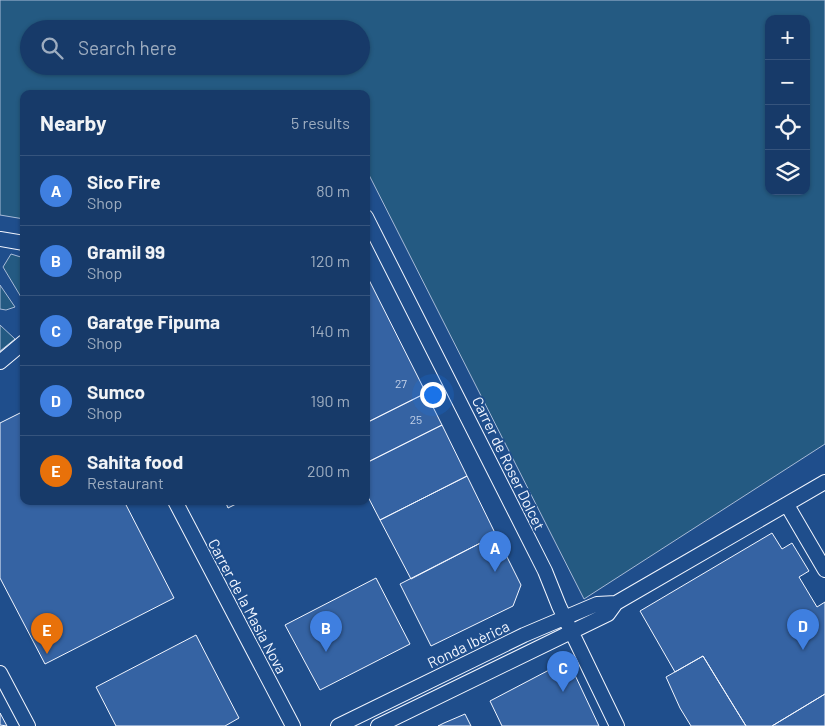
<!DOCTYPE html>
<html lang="en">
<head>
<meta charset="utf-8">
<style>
  :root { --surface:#173a69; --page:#244571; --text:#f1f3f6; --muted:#9eadc0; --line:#36547d; --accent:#ffb74d }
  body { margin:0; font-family:Barlow,sans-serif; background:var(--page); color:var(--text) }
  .controls { position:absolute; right:15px; top:15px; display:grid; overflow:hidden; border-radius:10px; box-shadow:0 1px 4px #0004 }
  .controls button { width:45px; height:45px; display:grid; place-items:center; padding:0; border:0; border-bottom:1px solid var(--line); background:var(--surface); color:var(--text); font:25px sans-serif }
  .you { position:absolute; left:432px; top:394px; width:18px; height:18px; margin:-12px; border:4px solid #fff; border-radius:50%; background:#1a73e8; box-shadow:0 0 0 8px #1a73e833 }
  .badge { display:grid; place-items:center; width:32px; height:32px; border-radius:50%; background:var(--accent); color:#fff; font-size:16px; font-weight:700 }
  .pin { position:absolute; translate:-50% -41px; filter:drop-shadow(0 1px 2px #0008) }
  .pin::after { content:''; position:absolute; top:26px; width:18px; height:15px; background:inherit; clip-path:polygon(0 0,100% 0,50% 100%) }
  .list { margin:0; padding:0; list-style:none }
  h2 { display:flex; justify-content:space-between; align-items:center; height:65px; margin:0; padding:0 20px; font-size:21px }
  h2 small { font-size:16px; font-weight:400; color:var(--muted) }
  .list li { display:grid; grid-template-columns:32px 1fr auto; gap:15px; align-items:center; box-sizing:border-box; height:70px; padding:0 20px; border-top:1px solid var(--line) }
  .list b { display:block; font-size:19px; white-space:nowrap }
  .list p { margin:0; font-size:16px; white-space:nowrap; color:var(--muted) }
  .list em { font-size:16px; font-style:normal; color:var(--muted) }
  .icon { flex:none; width:28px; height:28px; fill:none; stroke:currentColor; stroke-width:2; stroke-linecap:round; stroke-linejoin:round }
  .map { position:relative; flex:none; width:825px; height:726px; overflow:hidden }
  .search { position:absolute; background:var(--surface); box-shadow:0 1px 4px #0004; left:20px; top:20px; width:350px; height:55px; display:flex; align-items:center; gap:12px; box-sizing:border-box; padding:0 18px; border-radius:28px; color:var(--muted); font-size:19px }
  .panel { position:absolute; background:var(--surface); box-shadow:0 1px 4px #0004; left:20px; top:90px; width:350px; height:415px; border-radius:10px }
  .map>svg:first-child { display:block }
  .green { fill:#245a82; stroke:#a8bbd7; fill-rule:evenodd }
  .building { fill:#3563a3; stroke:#f2f6ff }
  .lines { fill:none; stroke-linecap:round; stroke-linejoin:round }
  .street-casing { stroke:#f2f6ff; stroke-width:16 }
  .street { stroke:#1f4e8c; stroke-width:14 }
  .labels { text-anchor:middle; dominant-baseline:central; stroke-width:4; stroke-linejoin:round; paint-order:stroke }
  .number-label { font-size:12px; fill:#c3d1e8 }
  .street-label { font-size:15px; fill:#f2f6ff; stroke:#1f4e8c }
</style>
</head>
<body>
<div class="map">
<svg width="825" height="726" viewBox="0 0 825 726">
  <rect width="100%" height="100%" fill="#1f4e8c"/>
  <!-- green -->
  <path class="green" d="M0 0H825V444L584 599 366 169V94H24V219L0 215ZM769 19H806V191H769ZM29 29H361V66H29Z
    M11 254 24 258V302L3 267Z
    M0 285 15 307 6 310 0 309Z
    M0 325 15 339 0 351Z"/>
  <!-- building -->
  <path class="building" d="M366 274 426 393 366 423Z
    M426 393 442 425 366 463V423Z
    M24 411V501H124L174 598 45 664 0 578V423Z
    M442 425 467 476 380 520 366 493V463Z
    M467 476 496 535 411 579 380 520Z
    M225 501H242L228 508Z
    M772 533 782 549 792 543 809 571 799 577 817 607 825 602V694L772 726H746L703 656 675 672 640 611Z
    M496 535 521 585 513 606 431 646 400 584Z
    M376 578 410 644 320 690 285 625Z
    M196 635 239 718 225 726H116L96 687Z
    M703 656 720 684 746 726H691L680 708 666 677Z
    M551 669 574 673 599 726H502L490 701Z
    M825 694V726H772Z
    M0 713 7 726 0 725Z
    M465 714 471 726H438L444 723Z"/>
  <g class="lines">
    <defs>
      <path id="street" d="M366 217 545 571 559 606 617 726
        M0 239 24 243
        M0 362 24 342
        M175 501 293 726
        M787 505 825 570
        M0 673 28 726
        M338 726 524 635 597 604 616 603
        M378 726 608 614 616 603 825 482"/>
    </defs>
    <!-- street casing -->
    <use href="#street" class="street-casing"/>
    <!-- street -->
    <use href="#street" class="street"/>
  </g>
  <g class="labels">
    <!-- number labels -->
    <g class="number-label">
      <text x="401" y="383">27</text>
      <text x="416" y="419">25</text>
    </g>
    <!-- street labels -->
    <g class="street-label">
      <text transform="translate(509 463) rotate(64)">Carrer de Roser Dolcet</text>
      <text transform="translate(248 606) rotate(62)">Carrer de la Masia Nova</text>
      <text transform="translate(468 644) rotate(-26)">Ronda Ibèrica</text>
    </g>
  </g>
</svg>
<div class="controls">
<button>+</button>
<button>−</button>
<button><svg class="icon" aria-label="locate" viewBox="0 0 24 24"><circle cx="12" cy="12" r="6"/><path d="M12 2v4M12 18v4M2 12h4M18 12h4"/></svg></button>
<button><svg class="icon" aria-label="layers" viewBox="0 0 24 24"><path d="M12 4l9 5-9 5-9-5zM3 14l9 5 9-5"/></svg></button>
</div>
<div class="you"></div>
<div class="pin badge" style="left:495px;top:572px;background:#3f7fe0">A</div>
<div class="pin badge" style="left:326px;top:652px;background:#3f7fe0">B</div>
<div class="pin badge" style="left:563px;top:692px;background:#3f7fe0">C</div>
<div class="pin badge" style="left:803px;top:650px;background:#3f7fe0">D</div>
<div class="pin badge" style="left:47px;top:654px;background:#e8710a">E</div>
<div class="search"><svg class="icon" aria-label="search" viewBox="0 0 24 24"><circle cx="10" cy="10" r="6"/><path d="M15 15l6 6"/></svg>Search here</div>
<section class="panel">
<h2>Nearby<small>5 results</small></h2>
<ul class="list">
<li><span class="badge" style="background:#3f7fe0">A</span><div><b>Sico Fire</b><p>Shop</p></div><em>80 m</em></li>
<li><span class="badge" style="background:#3f7fe0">B</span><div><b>Gramil 99</b><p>Shop</p></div><em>120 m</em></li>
<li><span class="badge" style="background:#3f7fe0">C</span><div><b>Garatge Fipuma</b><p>Shop</p></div><em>140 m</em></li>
<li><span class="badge" style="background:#3f7fe0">D</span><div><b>Sumco</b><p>Shop</p></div><em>190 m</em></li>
<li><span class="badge" style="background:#e8710a">E</span><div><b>Sahita food</b><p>Restaurant</p></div><em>200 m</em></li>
</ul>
</section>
</div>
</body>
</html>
